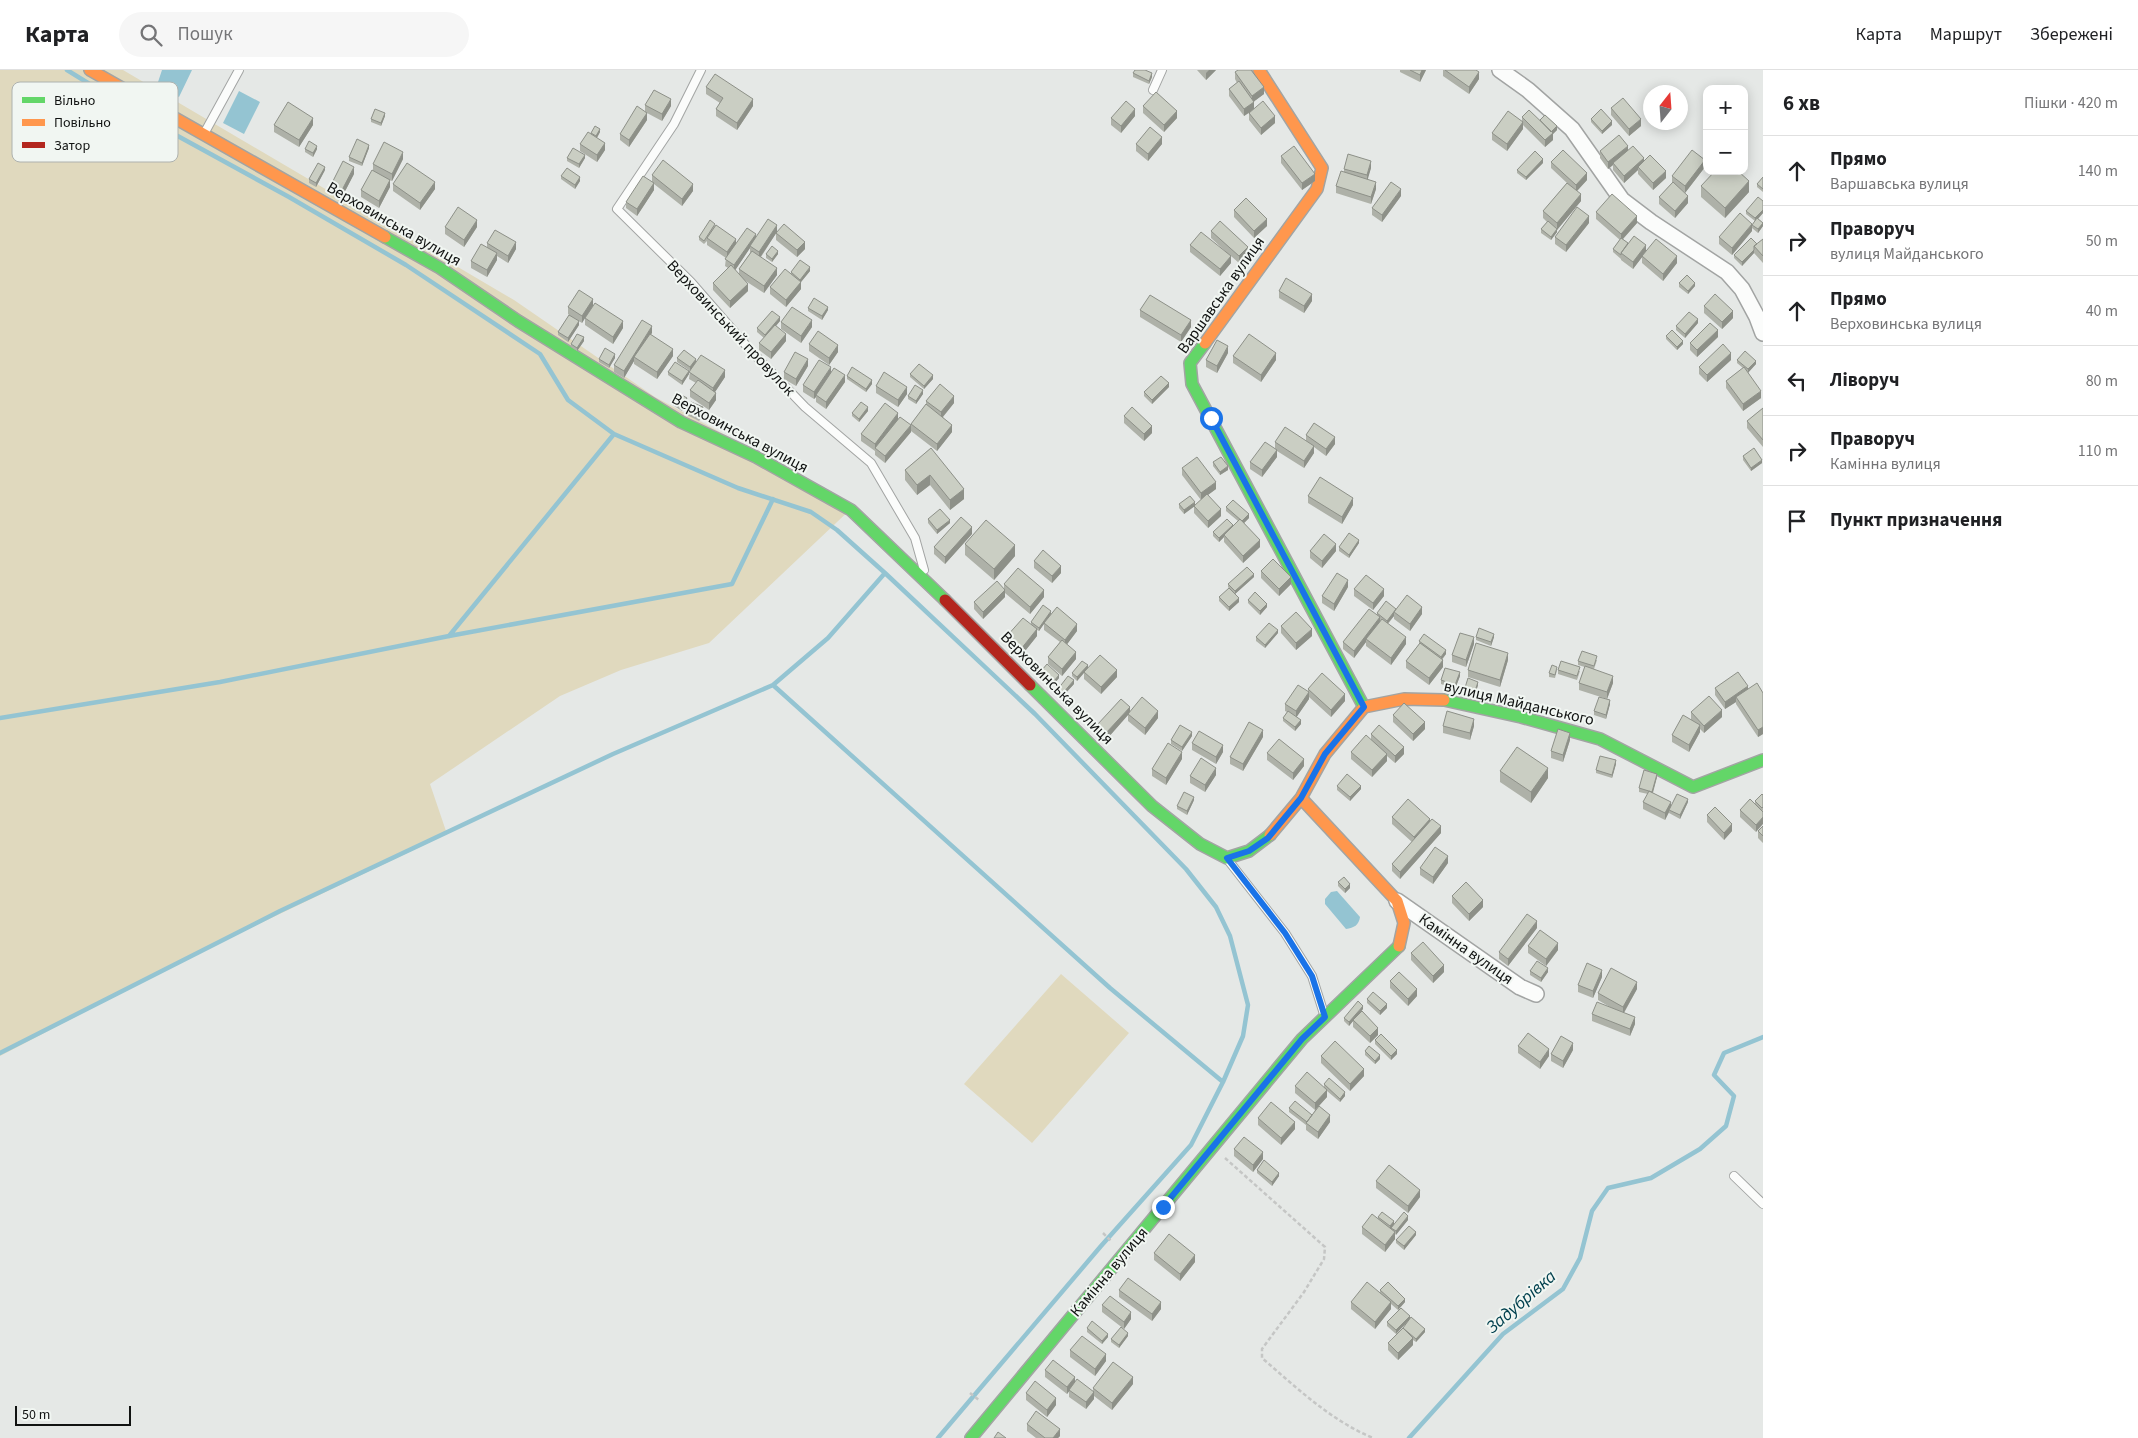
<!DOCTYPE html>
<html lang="uk">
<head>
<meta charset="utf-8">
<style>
  :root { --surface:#fff; --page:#f6f6f6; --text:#202124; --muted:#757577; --line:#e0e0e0 }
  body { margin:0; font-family:"Source Sans 3",sans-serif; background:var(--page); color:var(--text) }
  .controls { position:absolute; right:15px; top:15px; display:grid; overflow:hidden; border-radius:10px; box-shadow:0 2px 12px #0003 }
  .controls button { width:45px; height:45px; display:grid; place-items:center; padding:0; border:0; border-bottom:1px solid var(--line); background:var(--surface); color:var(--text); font:25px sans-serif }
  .compass { position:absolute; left:1643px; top:15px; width:45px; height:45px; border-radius:50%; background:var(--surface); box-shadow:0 2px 12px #0003; rotate:17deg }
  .scale { position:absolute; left:15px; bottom:12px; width:116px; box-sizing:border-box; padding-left:5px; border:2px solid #111312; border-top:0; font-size:14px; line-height:18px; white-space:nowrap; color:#111312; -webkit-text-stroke:4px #f1f6f2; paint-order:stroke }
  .stop { position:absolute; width:15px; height:15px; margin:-11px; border:4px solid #1a73e8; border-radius:50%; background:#fff }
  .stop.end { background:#1a73e8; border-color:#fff; box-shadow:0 1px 5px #0008 }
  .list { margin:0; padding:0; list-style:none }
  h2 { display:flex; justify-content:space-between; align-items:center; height:65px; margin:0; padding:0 20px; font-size:21px }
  h2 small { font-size:16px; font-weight:400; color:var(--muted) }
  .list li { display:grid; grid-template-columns:32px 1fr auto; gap:15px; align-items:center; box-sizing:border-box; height:70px; padding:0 20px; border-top:1px solid var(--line) }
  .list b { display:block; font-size:19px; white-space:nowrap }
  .list p { margin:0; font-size:16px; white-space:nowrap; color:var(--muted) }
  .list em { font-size:16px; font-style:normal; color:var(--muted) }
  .icon { flex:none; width:28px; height:28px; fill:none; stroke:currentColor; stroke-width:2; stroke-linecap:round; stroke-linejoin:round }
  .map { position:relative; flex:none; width:1763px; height:1368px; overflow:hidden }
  header { display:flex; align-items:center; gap:30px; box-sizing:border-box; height:70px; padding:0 25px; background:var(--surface); border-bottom:1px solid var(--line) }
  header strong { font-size:24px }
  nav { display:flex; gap:28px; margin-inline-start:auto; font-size:18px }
  .search { width:350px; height:45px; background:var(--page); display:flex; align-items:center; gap:12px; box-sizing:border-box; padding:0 18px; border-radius:28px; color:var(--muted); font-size:19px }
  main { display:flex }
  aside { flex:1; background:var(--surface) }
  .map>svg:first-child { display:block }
  .green { fill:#e0d9be }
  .water { fill:#94c4d2 }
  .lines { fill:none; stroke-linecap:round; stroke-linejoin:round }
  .stream { stroke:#94c4d2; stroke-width:4.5 }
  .lane-casing { stroke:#a2a4a3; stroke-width:10 }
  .street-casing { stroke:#a2a4a3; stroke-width:18 }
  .fast-casing { stroke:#a2a4a3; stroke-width:14 }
  .slow-casing { stroke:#a2a4a3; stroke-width:14 }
  .jam-casing { stroke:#a2a4a3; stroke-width:14 }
  .path { stroke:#c5c6c5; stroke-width:2.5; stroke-dasharray:4 2.5; stroke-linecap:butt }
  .lane { stroke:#fbfcfb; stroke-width:8 }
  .street { stroke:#fbfcfb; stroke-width:15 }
  .fast { stroke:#63d668; stroke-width:11 }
  .slow { stroke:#ff974d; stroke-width:11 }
  .jam { stroke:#b3261e; stroke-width:11 }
  .wall { fill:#aeb1a8; fill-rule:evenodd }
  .shaded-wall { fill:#8d9088 }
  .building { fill:#cacec3; stroke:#8d9088 }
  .route { stroke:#1a73e8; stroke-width:6 }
  .labels { text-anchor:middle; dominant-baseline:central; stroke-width:4; stroke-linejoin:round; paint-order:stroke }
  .street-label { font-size:16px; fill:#111312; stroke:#f1f6f2 }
  .water-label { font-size:18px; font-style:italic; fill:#00404e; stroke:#f1f6f2 }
  .key { fill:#f1f6f2; stroke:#aeb2af; stroke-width:1 }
  .key-label { font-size:14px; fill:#111312 }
</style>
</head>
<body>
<header>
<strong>Карта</strong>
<div class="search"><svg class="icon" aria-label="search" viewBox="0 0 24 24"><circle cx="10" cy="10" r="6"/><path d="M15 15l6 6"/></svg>Пошук</div>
<nav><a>Карта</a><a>Маршрут</a><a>Збережені</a></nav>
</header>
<main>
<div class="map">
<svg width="1763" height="1368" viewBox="0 0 1763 1368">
  <rect width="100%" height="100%" fill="#e5e8e6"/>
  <!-- green -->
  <path class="green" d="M0 0H123L514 230 655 327 855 435 709 573 621 600 560 626 430 714 447 764 196 884 0 986Z
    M1061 904 1129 963 1032 1073 964 1014Z"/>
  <!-- water -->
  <path class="water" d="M162 0H192L179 27 157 15Z
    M239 21 260 32 244 64 223 53Z
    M1337 821 1360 847C1359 855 1354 858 1346 859L1325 834V829L1331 822Z"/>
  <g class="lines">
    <!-- stream -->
    <path class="stream" d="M67 0 143 47 289 127 406 195 540 284 568 330 614 364
      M449 566 614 364 738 418 811 442 837 460 885 503 1035 644 1186 799 1216 837 1230 866 1248 935 1243 966 1223 1012 1191 1075 1101 1176 938 1368
      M773 615 1110 918 1223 1012
      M0 648 220 612 449 566 732 514 773 429
      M0 983 280 841 613 684 773 615 828 568 885 503
      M1409 1368 1503 1264 1563 1219 1580 1188 1592 1141 1608 1118 1651 1108 1700 1079 1726 1056 1734 1026 1714 1005 1724 983 1763 967"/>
    <defs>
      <path id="lane" d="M701 0 674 54 617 139 691 212 751 281 805 337 871 393 915 468 924 500
        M1153 20 1162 0
        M205 62 239 0
        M1228 790 1285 863 1312 906 1324 944
        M1734 1106 1763 1134"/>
      <path id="street" d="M1500 0 1528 20 1572 59 1622 130 1651 152 1727 202 1742 219 1757 247 1763 263
        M1397 831 1520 917 1536 924"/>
      <path id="fast" d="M385 167 440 198 518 251 681 352 756 387 851 440 945 530
        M1205 273 1190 293 1192 314 1364 637
        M1030 615 1152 736 1200 774 1227 788 1249 781 1270 765
        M1444 630 1521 647 1600 669 1693 717 1763 690
        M971 1368 1302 969 1399 876"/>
      <path id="slow" d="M90 0 385 167
        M1205 273 1317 119 1322 98 1259 0
        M1301 728 1397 831 1404 853 1399 876
        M1270 765 1301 728 1325 684 1364 637 1404 629 1444 630"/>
      <path id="jam" d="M945 530 1030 615"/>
    </defs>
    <!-- lane casing -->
    <use href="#lane" class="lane-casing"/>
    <!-- street casing -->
    <use href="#street" class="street-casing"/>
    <!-- fast casing -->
    <use href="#fast" class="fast-casing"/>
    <!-- slow casing -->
    <use href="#slow" class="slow-casing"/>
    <!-- jam casing -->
    <use href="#jam" class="jam-casing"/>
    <!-- path -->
    <path class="path" d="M1225 1088 1325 1177 1324 1189 1304 1222 1262 1279V1288C1297 1318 1330 1350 1373 1368
      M1103 1163 1112 1172
      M970 1323 980 1331"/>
    <!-- lane -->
    <use href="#lane" class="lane"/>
    <!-- street -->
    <use href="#street" class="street"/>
    <!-- fast -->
    <use href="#fast" class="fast"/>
    <!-- slow -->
    <use href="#slow" class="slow"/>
    <!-- jam -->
    <use href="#jam" class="jam"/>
  </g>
  <!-- wall -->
  <path class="wall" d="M1197 0H1216L1206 10Z
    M1400 0H1426L1420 12 1400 2Z
    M1443 0H1476L1479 9 1469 24 1443 6Z
    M1235 2 1264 24 1254 31V38L1275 53 1261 65 1249 50V43L1244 46 1229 26V19L1237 13 1235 9Z
    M1133 3 1152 7 1149 14 1133 7Z
    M706 17 753 36 737 60 716 46V39L720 33 706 24Z
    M645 35 671 36 662 51 647 43V50L629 77 620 70V64L645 42Z
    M1143 36 1177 48 1164 62 1143 43Z
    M1611 38 1641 56 1629 66 1611 45Z
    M385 46 381 56 371 52V49Z
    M1135 46 1121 63 1111 55V48Z
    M1522 47 1540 50 1557 60 1553 64V70L1545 77 1523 55V59L1507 81 1492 70V63L1522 52Z
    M1591 49 1612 55 1602 64 1591 52Z
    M274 55H313L299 77 274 62Z
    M600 62 597 68 605 80 597 92 580 81V74L591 64V63Z
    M1136 74H1162L1148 91 1136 81Z
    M369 78 362 96 349 91V87Z
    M305 79H317L313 87 305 82Z
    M1628 80 1666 108 1653 120 1638 104V100L1624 113 1613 100V95L1608 99 1600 88V81Z
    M1281 86 1315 111 1302 120 1281 93Z
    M567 88H585L579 98 567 91Z
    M403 89 392 111 390 110V117L379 138 361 127V120L373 100V94Z
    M1551 92 1587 110 1577 121 1581 131 1557 160V162L1551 170 1541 163V159L1547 152 1543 148V141L1567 113 1551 98Z
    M1543 93 1526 110 1517 103V100Z
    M1705 97 1685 123 1679 118 1688 133 1675 148 1659 134V127L1672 113V106Z
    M1371 98 1367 109 1376 119 1371 134 1336 123V116L1344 102V99Z
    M325 100 316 117 309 113V109Z
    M354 104 342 127 331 122V115Z
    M652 105 693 121 682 136 654 114V120L637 146 626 138V132L652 111Z
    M561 106 580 111 575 119 561 109Z
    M1763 107V122L1757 117V114Z
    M393 114 435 119 420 140 393 121Z
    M1701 116 1749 122 1725 148 1701 127Z
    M1401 126 1382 152 1372 145V138Z
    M1763 131V143L1758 149 1763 153V156L1758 163 1752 158V155L1755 151 1746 144V141Z
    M1234 140 1267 156 1254 168 1234 147Z
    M1596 142 1637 153 1623 169 1628 173 1646 181 1677 193 1663 211 1642 193V187L1633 199 1621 190V188V189L1613 182V179L1620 170 1596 149Z
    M1589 153 1566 182 1555 174V167Z
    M715 155 736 174 777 162 805 179 797 187 776 170V163L761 187 777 205 764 223 744 210 748 221 730 238 713 220V213L728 198 725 196 726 188 707 175V171L704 174 699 170V167ZM750 178V183L739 199V204L735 200Z
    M445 157H477L464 177 445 164Z
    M1211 161 1248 184 1239 193 1231 186V193L1220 206 1190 182V175L1226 182 1211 168Z
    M1752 161 1732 185 1719 174V167Z
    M1763 169V193L1754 183 1742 196 1734 188V185L1757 174Z
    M487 173 516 179 508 193 497 186V190L487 207 471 198V191L487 177Z
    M766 184H778L772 192 766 188Z
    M810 201 801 212V219L786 237 770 224V217L791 203Z
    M1679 213 1695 216 1688 224 1679 217Z
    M1279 221 1312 231 1304 243 1279 228Z
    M593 229 582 253 572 247 579 255 568 272 558 265V262L569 245 568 244V237Z
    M1704 236 1733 248 1722 259 1704 243Z
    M808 238 828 240 822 250 808 241Z
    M1140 240 1191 257 1181 272 1140 247Z
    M585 248 623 258 613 274 585 255Z
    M780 251 776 256 786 271 771 289 759 280V273L764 268 757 262V258Z
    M781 252 812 257 801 273 781 259Z
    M1698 253 1685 268 1676 260V256Z
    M652 263 650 265 673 286 657 309 634 294V291L624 308 614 302V295Z
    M1666 266 1683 274 1677 280 1666 269Z
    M1718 267 1697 287 1690 280V273Z
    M584 271 577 281 571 277V274Z
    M809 274 838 282 829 295 809 281Z
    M1228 283 1217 303 1206 297V290Z
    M1233 286 1276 290 1261 312 1233 293Z
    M615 288 609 298 599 292V289Z
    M677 288 696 292 725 307 715 322 716 330 709 340 690 327V320L696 313 689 309 690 301 677 292Z
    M1731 290 1707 312 1699 304V297Z
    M1737 290 1756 294 1748 302 1761 328 1743 341 1726 318V311L1743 298 1737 293Z
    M808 296 796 316 784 309V302Z
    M668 302 689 304 682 315 668 305Z
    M831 303 845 312 826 339 816 332V327L814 329 803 322V315Z
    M910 304 933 309 924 319 910 307Z
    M847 306 872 314 866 322 847 309Z
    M876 316 907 324 898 337 876 323Z
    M1169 317 1152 334 1144 326V322Z
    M923 324 916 334 908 329V326Z
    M671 331H687L682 341 671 334Z
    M926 331 954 333 943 347 952 362 937 381 911 361V354L926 335Z
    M1763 338V377L1747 358V351Z
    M703 341 699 351 687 345V342Z
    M868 341 859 352 852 346V343Z
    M1124 346 1152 363 1144 371 1124 353Z
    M898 349 911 362 885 393 875 385V381L861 371V364Z
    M1306 365 1335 374 1326 386 1314 377V383L1304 398 1277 381V387L1262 407 1250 399V392L1275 379V372L1306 371Z
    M931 378 964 429 950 440 930 415 917 425 905 410V400Z
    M1743 386 1762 393 1751 401 1743 390Z
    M1213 392 1228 400 1220 405 1213 396Z
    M1182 398 1216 419 1208 425 1221 446 1208 458 1194 443V436L1184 444 1179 438V434L1195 435 1201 430 1182 405Z
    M1308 426 1353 435 1342 454 1308 433Z
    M1226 437 1249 448 1244 453 1260 477 1243 493 1224 472V467L1219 472 1213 466V462L1233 456 1238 451 1226 441Z
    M928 449 950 453 937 464 928 453Z
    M972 464 945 494 934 484V477Z
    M1359 473 1349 488 1339 481V477Z
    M965 474 1015 486 994 510 965 485Z
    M1310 481H1336L1322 498 1310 488Z
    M1034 491 1061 503 1052 513 1034 498Z
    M1261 501 1291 514 1279 526 1261 508Z
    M1254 507 1235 524 1239 532 1229 541 1219 531V527L1234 524 1228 517V514Z
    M1004 514 1044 527 1030 544 1005 523V527L983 549 974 539V532L1004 519Z
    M1348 517 1334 541 1322 533V526Z
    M1354 519 1384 526 1373 540 1354 526Z
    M1248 530 1267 537 1260 545 1248 533Z
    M1396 539 1422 544 1410 561 1394 549V546L1388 554 1406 574 1391 595 1366 576V572L1354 588 1343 579V572L1377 545V543Z
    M1051 544 1077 561 1067 574 1076 589 1062 606 1048 594V587L1060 572 1044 560V554L1039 561 1037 560V566L1021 586 1006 574V567L1031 554V552Z
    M1281 556 1312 566 1296 580 1281 563Z
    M1278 563 1265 578 1256 571V567Z
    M1476 567H1494L1491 576 1476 570Z
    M1419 571 1446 584 1442 590 1443 597 1429 615 1406 598V591L1419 574Z
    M1474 574 1466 597 1452 592V585Z
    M1508 590 1500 617 1468 607V600Z
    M1597 590 1594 599 1613 613 1607 629 1579 620V613L1585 597 1578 595V591Z
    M1088 598 1117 607 1101 624 1084 609V603L1077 611 1072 606V603Z
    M1042 600 1059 608 1054 614 1042 604Z
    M1557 600 1555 608 1549 607V603Z
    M1558 600 1580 601 1577 610 1558 604Z
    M1460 606 1455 619 1441 614V610Z
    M1074 614 1063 626 1058 622V619Z
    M1478 615 1474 628 1464 624V621Z
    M1715 618 1748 619 1763 623V664L1758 667 1736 634V632L1725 639 1715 625Z
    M1308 619 1345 631 1331 647 1309 627V629L1296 647 1301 654 1295 661 1283 651V648L1287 642 1285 641V634L1308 621Z
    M1610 634 1606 649 1594 645V641Z
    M1130 642 1158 648 1145 665 1128 651V645L1106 670 1097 662V655Z
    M1691 642 1722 647 1704 663 1700 659V662L1689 682 1672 672V665L1691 649Z
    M1393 645 1425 659 1413 671 1393 652Z
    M1443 656H1474L1470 670 1443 663Z
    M1371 664 1404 684 1395 693 1387 686V691L1372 707 1351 689V682L1371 670Z
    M1192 666 1182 681 1171 674V670Z
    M1263 667 1243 701 1230 694V687Z
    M1570 670 1563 692 1551 688V681Z
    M1192 673 1223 682 1216 694 1192 680Z
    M1267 683 1304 696 1293 710 1267 690Z
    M1182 689 1166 715 1152 706V699Z
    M1616 694 1612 708 1596 703V700Z
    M1500 701 1548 708 1531 733 1500 712Z
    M1216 705 1205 722 1190 713V706Z
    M1657 707 1653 723 1671 737 1688 732 1680 749 1669 743V742L1665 750 1643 739V732L1648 724 1639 722V718Z
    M1337 716 1361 719 1350 731 1337 720Z
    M1763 725V740L1756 762 1740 747V740L1755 734V731Z
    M1194 730 1187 745 1177 739V736Z
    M1707 745 1732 761 1724 770 1707 752Z
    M1392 747 1430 751 1441 763 1400 809 1392 801V794L1412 772 1392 754Z
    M1763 756V773L1758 768V761Z
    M1448 793 1433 814 1420 805V798Z
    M1338 812 1350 818 1345 823 1338 816Z
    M1452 826 1483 837 1469 851 1452 833Z
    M1537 858 1508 896 1499 889V882Z
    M1528 876 1558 880 1546 896 1528 883Z
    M1411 883 1444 902 1433 913 1411 890Z
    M1530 901 1548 902 1541 912 1530 905Z
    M1602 907 1593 928 1578 922V915Z
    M1390 911 1417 926 1408 936 1390 918Z
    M1637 919 1624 943 1635 954 1630 966 1592 951V944L1615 940 1598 930V923Z
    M1367 929 1387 938 1380 945 1367 933Z
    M1363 939 1361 942 1378 965 1370 973 1353 957V951L1349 956 1344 951V948Z
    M1375 970 1397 984 1391 990 1375 974Z
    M1518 976 1549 986 1540 999 1518 983Z
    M1573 980 1563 998 1551 991V984Z
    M1365 981 1380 989 1375 994 1365 985Z
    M1321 986 1364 1006 1350 1021 1321 993Z
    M1324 1014 1345 1026 1340 1032 1327 1021V1027L1319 1036 1330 1052 1318 1069 1306 1060V1055L1289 1042V1038L1312 1045 1315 1040 1295 1023V1016L1324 1017Z
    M1258 1048 1295 1059 1281 1075 1258 1055Z
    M1234 1079 1263 1089 1253 1102 1234 1086Z
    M1257 1100 1279 1106 1272 1116 1257 1103Z
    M1376 1111 1420 1127 1408 1143 1376 1118Z
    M1378 1147 1394 1155 1408 1150 1395 1165V1169L1385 1182 1362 1164V1157L1378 1148Z
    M1416 1165 1404 1180 1396 1173V1170Z
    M1154 1183 1195 1192 1180 1211 1154 1190Z
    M1119 1220 1161 1239 1152 1251 1119 1227Z
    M1380 1220 1405 1232 1398 1240 1391 1234V1239L1375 1259 1351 1239V1232L1380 1223Z
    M1102 1235 1131 1249 1124 1259 1102 1242Z
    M1410 1249 1425 1262 1416 1272 1413 1270V1275L1398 1290 1388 1280V1273L1403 1259V1258L1409 1250 1396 1264 1387 1256V1252Z
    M1087 1258 1108 1267 1102 1274 1087 1262Z
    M1128 1266 1119 1278 1111 1272V1269Z
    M1070 1280 1106 1291 1095 1306 1070 1287Z
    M1045 1300 1093 1321V1318L1133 1314 1112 1340 1094 1326V1329L1086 1339 1069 1327V1321L1067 1324 1045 1307Z
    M1026 1323 1056 1335 1047 1347 1026 1330Z
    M1027 1354 1060 1366 1058 1368H1036L1027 1361Z"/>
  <!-- shaded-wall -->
  <path class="shaded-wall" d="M1209 0H1216L1206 10V3Z
    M1422 0H1426L1420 12V5Z
    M1479 2V9L1469 24V17Z
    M1152 3V7L1149 14V11Z
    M1264 17V24L1252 33V26Z
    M671 29V36L662 51V44Z
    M753 29V36L737 60V53Z
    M1254 32V39L1244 46V39Z
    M1135 39V46L1121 63V56Z
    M1177 41V48L1164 62V55Z
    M385 43V46L381 56V53Z
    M647 43V50L629 77V70Z
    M1275 46V53L1261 65V58Z
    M313 48V55L299 77V70Z
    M1641 49V56L1629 66V59Z
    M1612 51V55L1602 64V61Z
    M1523 52V59L1507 81V74Z
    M1557 56V60L1553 64V70L1545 77V70L1551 62Z
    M600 59V62L596 69V66Z
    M1162 67V74L1148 91V84Z
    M605 73V80L597 92V85Z
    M369 75V78L362 96V93Z
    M317 76V79L313 87V83Z
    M1628 76V83L1613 93V95L1608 99V92Z
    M403 82V89L392 111V104Z
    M585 85V88L579 98V94Z
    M1644 88V95L1638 97V100L1624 113V106Z
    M1543 89V93L1526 110V107Z
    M1705 90V97L1685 123V116Z
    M1371 91V98L1367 112V105Z
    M325 97V100L316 117V113Z
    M354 97V104L342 127V120Z
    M1666 101V108L1653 120V113Z
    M1587 103V110L1576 122V115Z
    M1315 104V111L1302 120V113Z
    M580 107V111L575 119V115Z
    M390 110V117L379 138V131Z
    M1749 111V122L1725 148V138Z
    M435 112V119L420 140V133Z
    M1376 112V119L1371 134V127Z
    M654 113V120L637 146V139Z
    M693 114V121L682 136V129Z
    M1401 119V126L1382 152V145Z
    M1581 124V131L1557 160V153Z
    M1688 126V133L1675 148V141Z
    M1763 140V143L1755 152V148Z
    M1589 146V153L1566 182V175Z
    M1637 146V153L1621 171V164Z
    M1267 149V156L1254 168V161Z
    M477 150V157L464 177V170Z
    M1763 153V156L1758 163V159Z
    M1752 154V161L1732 185V178Z
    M777 155V162L759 189V182Z
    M1557 159V162L1551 170V167Z
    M756 164V171L750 176V178L734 202V195Z
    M736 169V176L727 189V182Z
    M516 172V179L508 193V186Z
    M805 172V179L797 187V180Z
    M1646 175V182L1633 199V192Z
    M1248 177V184L1239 193V186Z
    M1754 180V183L1742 196V192Z
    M778 181V184L772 192V189Z
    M497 183V190L487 207V200Z
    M1231 186V193L1220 206V199Z
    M1677 186V193L1663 211V204Z
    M810 197V201L801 212V219L786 237V230L800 213V210Z
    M777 198V205L764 223V216Z
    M1695 213V216L1688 224V221Z
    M748 214V221L730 238V231Z
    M1312 224V231L1304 243V236Z
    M593 229V236L582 253V246Z
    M828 237V240L822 250V246Z
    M1733 241V248L1722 259V252Z
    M780 247V251L765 268V265Z
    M1698 249V253L1685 268V264Z
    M812 250V257L801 273V266Z
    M1191 250V257L1181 272V265Z
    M579 251V255L568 272V268Z
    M623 251V258L613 274V267Z
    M652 256V263L636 288 634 287V291L624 308V301Z
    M1718 260V267L1697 287V280Z
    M786 264V271L771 289V282Z
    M584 267V271L577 281V278Z
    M1683 271V274L1677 280V277Z
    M838 275V282L829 295V288Z
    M1228 276V283L1217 303V296Z
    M673 279V286L657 309V302Z
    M1276 283V290L1261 312V305Z
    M1731 283V290L1707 312V305Z
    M615 284V288L609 298V295Z
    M696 289V292L690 301V297Z
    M808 289V296L796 316V309Z
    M1756 291V294L1748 303V299Z
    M831 297V304L816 325V327L814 329V322Z
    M725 300V307L713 325V318Z
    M689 301V304L682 315V311Z
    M845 305V312L826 339V332Z
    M933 305V309L924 319V316Z
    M872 310V314L866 322V319Z
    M1169 313V317L1152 334V330Z
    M907 317V324L898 337V330Z
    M923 320V324L916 334V331Z
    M1761 321V328L1743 341V334Z
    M716 323V330L709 340V333Z
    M954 326V333L941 349V342Z
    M687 328V331L682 341V337Z
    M703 337V341L699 351V347Z
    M868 337V341L859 352V349Z
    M898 343V350L875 378V381V374Z
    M911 355V362L885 393V386Z
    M952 355V362L937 381V374Z
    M1152 356V363L1144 371V364Z
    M1335 367V374L1326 386V379Z
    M1314 376V383L1304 398V391Z
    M1277 380V387L1262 407V400Z
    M1762 390V393L1751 401V398Z
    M1228 396V400L1220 405V402Z
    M930 405V415L917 425V415Z
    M1216 412V419L1201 430V423Z
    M964 419V429L950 440V430Z
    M1353 428V435L1342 454V447Z
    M1195 432V436L1184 444V440Z
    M1221 439V446L1208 458V451Z
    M1249 444V448L1242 455V451Z
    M950 450V453L937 464V460Z
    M1233 455V458L1224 465V467L1219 472V468Z
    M972 457V464L945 494V487Z
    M1260 470V477L1243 493V486Z
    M1359 470V473L1349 488V485Z
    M1336 474V481L1322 498V491Z
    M1015 475V486L994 510V499Z
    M1061 496V503L1052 513V506Z
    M1254 504V507L1235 524V521Z
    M1291 507V514L1279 526V519Z
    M1348 510V517L1334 541V534Z
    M1384 519V526L1373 540V533Z
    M1005 520V527L983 549V542Z
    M1044 520V527L1030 544V537Z
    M1239 528V532L1229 541V537Z
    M1267 534V537L1260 545V541Z
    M1422 537V544L1410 561V554Z
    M1051 541V544L1039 561V558Z
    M1394 542V546L1387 554V551Z
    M1380 547V554L1366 569V572L1354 588V581Z
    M1077 554V561L1065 577V570Z
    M1037 559V566L1021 586V579Z
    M1312 559V566L1296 580V573Z
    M1278 560V563L1265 578V575Z
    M1494 564V567L1491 576V572Z
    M1406 567V574L1391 595V588Z
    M1474 567V574L1466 597V590Z
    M1446 580V584L1441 590V587Z
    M1076 582V589L1062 606V599Z
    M1508 583V590L1500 617V610Z
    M1443 590V597L1429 615V608Z
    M1088 595V598L1077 611V607Z
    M1117 600V607L1101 624V617Z
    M1460 602V606L1455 619V615Z
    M1059 605V608L1054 614V611Z
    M1613 606V613L1607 629V622Z
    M1074 610V614L1063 626V623Z
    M1478 612V615L1474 628V624Z
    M1748 616V623L1736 627V632L1725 639V632Z
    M1309 622V629L1296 648V641Z
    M1345 624V631L1331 647V640Z
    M1610 630V634L1606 649V645Z
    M1130 637V644H1128V645L1106 670V663Z
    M1722 640V647L1704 663V656Z
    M1158 641V648L1145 665V658Z
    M1474 649V656L1470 670V663Z
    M1301 650V654L1295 661V657Z
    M1425 652V659L1413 671V664Z
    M1700 655V662L1689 682V675Z
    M1763 657V664L1758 667V660Z
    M1263 660V667L1243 701V694Z
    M1192 662V666L1182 681V677Z
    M1570 663V670L1563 692V685Z
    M1223 675V682L1216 694V687Z
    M1404 677V684L1395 693V686Z
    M1182 682V689L1166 715V708Z
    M1387 684V691L1372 707V700Z
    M1304 689V696L1293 710V703Z
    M1616 690V694L1612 708V705Z
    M1216 698V705L1205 722V715Z
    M1548 698V708L1531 733V722Z
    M1657 704V707L1652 725V722Z
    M1361 716V719L1350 731V727Z
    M1194 727V730L1187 745V741Z
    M1688 729V732L1680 749V745Z
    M1671 732V739L1669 740V742L1665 750V743Z
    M1763 747V754L1756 762V755Z
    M1430 749V756L1414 774V767Z
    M1732 754V761L1724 770V763Z
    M1441 756V763L1400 809V802Z
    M1448 786V793L1433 814V807Z
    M1350 814V818L1345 823V819Z
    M1483 830V837L1469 851V844Z
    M1537 851V858L1508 896V889Z
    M1558 873V880L1546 896V889Z
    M1444 895V902L1433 913V906Z
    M1548 898V902L1541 912V908Z
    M1602 900V907L1593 928V921Z
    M1637 912V919L1623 944V937Z
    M1417 919V926L1408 936V929Z
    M1387 934V938L1380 945V941Z
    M1363 936V939L1349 956V952Z
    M1635 947V954L1630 966V959Z
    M1378 958V965L1370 973V966Z
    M1573 973V980L1563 998V991Z
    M1549 979V986L1540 999V992Z
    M1397 980V984L1391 990V986Z
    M1380 985V989L1375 994V991Z
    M1364 999V1006L1350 1021V1014Z
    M1327 1020V1027L1315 1040V1033Z
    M1345 1022V1026L1340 1032V1029Z
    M1330 1045V1052L1318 1069V1062Z
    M1295 1052V1059L1281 1075V1068Z
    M1263 1082V1089L1253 1102V1095Z
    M1279 1103V1106L1272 1116V1112Z
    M1420 1120V1127L1408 1143V1136Z
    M1408 1146V1150L1396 1165V1161Z
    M1394 1151V1155L1390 1160V1156Z
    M1395 1162V1169L1385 1182V1175Z
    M1416 1162V1165L1404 1180V1176Z
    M1195 1185V1192L1180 1211V1204Z
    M1405 1229V1232L1398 1240V1236Z
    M1161 1232V1239L1152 1251V1244Z
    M1391 1232V1239L1375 1259V1252Z
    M1131 1242V1249L1124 1259V1252Z
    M1410 1246V1249L1396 1264V1260Z
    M1425 1259V1262L1416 1272V1269Z
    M1128 1263V1266L1119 1278V1275Z
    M1108 1264V1267L1102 1274V1271Z
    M1413 1268V1275L1398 1290V1283Z
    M1106 1284V1291L1095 1306V1299Z
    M1075 1307V1314L1067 1324V1317Z
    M1133 1307V1314L1112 1340V1333Z
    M1094 1322V1329L1086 1339V1332Z
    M1056 1328V1335L1047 1347V1340Z
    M1060 1359V1366L1058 1368H1053Z"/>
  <!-- building -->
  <path class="building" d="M1135 0H1145L1152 3 1149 11 1133 3Z
    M1238 0H1251L1264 17 1252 26 1235 2Z
    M1410 0H1422L1420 5Z
    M1445 0H1476L1479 2 1469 17Z
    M715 4 753 29 737 53 716 39 723 28 706 17Z
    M1239 11 1254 32 1244 39 1229 19Z
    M654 20 671 29 662 44 645 35Z
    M1156 22 1177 41 1164 55 1143 36Z
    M1623 28 1641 49 1629 59 1611 38Z
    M1126 31 1135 39 1121 56 1111 48Z
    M1263 31 1275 46 1261 58 1249 43Z
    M288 32 313 48 299 70 274 55Z
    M637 36 647 43 629 70 620 64Z
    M375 39 385 43 381 53 371 49Z
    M1601 39 1612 51 1602 61 1591 49Z
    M1529 40 1553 63 1545 70 1522 47Z
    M1508 41 1523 52 1507 74 1492 63Z
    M1545 45 1557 56 1551 62 1540 50Z
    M595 56 600 59 596 66 591 63Z
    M1150 57 1162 67 1148 84 1136 74Z
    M588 62 605 73 597 85 580 74Z
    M1619 65 1628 76 1608 92 1600 81Z
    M357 69 369 75 362 93 349 87Z
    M309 71 317 76 313 83 305 79Z
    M384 72 403 82 392 104 373 94Z
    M1294 76 1315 104 1302 113 1281 86Z
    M1633 76 1644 88 1624 106 1613 93Z
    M573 78 585 85 579 94 567 88Z
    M1563 80 1587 103 1576 115 1551 92Z
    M1692 80 1705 90 1685 116 1672 106Z
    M1535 81 1543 89 1526 107 1517 100Z
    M1348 84 1371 91 1367 105 1344 99Z
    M1650 85 1666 101 1653 113 1638 97Z
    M663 90 693 114 682 129 652 105Z
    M343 91 354 97 342 120 331 115Z
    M318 93 325 97 316 113 309 109Z
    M407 93 435 112 420 133 393 114Z
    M567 98 580 107 575 115 561 106Z
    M372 100 390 110 379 131 361 120Z
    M1341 101 1376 112 1371 127 1336 116Z
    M1715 101H1738L1749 111 1725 138 1701 116Z
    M643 106 654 113 637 139 626 132Z
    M1763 107V119L1757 114Z
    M1391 112 1401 119 1382 145 1372 138Z
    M1673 112 1688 126 1675 141 1659 127Z
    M1567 113 1581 124 1557 153 1543 141Z
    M1612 124 1637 146 1621 164 1596 142Z
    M1758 127 1763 131V140L1755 148 1746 141Z
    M1246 128 1267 149 1254 161 1234 140Z
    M458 137 477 150 464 170 445 157Z
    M1577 137 1589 146 1566 175 1555 167Z
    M1740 143 1752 154 1732 178 1719 167Z
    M1757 148 1763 153 1758 159 1752 155Z
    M768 149 777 155 759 182 750 176Z
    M710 150 715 154 704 171 699 167Z
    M1220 151 1248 177 1239 186 1211 161Z
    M1548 151 1557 159 1551 167 1541 159Z
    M784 154 805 172 797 180 776 163Z
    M716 155 736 169 727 182 707 168Z
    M747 158 756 164 734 195 725 189Z
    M495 160 516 172 508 186 487 173Z
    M1201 162 1231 186 1220 199 1190 175Z
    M1634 166 1646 175 1633 192 1621 183Z
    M1621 168 1628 173 1621 183V185L1613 179Z
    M1751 168 1757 174 1754 176V180L1742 192 1734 185Z
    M1656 169 1677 186 1663 204 1642 186Z
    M1763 169V186L1754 176Z
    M481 174 497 183 487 200 471 191Z
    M772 176 778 181 772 189 766 184Z
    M752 181 777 198 764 216 739 199Z
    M800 190 810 197 800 210 791 202Z
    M731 195 748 214 730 231 713 213Z
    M785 199 801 212 786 230 770 217Z
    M1687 205 1695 213 1688 221 1679 213Z
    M1286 208 1312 224 1304 236 1279 221Z
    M579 220 593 229 582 246 568 237Z
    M1715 224 1733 241 1722 252 1704 236Z
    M1150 225 1191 250 1181 265 1140 240Z
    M814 228 828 237 822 246 808 238Z
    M595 233 623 251 613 267 585 248Z
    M792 237 812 250 801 266 781 252Z
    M772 241 780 247 765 265 757 258Z
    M1689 242 1698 249 1685 264 1676 256Z
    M569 245 579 251 568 268 558 262Z
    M642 250 652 256 624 301 614 295Z
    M1710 253 1718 260 1697 280 1690 273Z
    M775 255 786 264 771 282 759 273Z
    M1672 260 1683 271 1677 277 1666 266Z
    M818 261 838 275 829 288 809 274Z
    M577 264 584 267 577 278 571 274Z
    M650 264 673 279 657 302 634 287Z
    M1249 264 1276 283 1261 305 1233 286Z
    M1217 270 1228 276 1217 296 1206 290Z
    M1723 274 1731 283 1707 305 1699 297Z
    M605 278 615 284 609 295 599 289Z
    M684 280 696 289 690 297 677 288Z
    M1745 281 1756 291 1748 299 1737 290Z
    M795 282 808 289 796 309 784 302Z
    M701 285 725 300 713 318 689 302Z
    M819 290 831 297 814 322 803 315Z
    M675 292 689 301 682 311 668 302Z
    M919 294 933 305 924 316 910 304Z
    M852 297 872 310 866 319 847 306Z
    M1744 297 1761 321 1743 334 1726 311Z
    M834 298 845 305 826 332 816 325Z
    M884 302 907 317 898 330 876 316Z
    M1161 306 1169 313 1152 330 1144 322Z
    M698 310 716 323 709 333 690 320Z
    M940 314 954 326 941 342 926 331Z
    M915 315 923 320 916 331 908 326Z
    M676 322 687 328 682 337 671 331Z
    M691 332 703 337 699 347 687 342Z
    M861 332 868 337 859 349 852 343Z
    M885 333 898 343 875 374 861 364Z
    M926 334 952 355 937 374 911 354Z
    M1132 337 1152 356 1144 364 1124 346Z
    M1763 338V370L1747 351Z
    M900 347 911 355 885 386 875 378Z
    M1314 353 1335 367 1326 379 1306 365Z
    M1285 357 1314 376 1304 391 1275 372Z
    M1265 372 1277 380 1262 400 1250 392Z
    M931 378 964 419 950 430 930 405 917 415 905 400Z
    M1754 378 1762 390 1751 398 1743 386Z
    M1197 387 1216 412 1201 423 1182 398Z
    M1221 387 1228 396 1220 402 1213 392Z
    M1320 407 1353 428 1342 447 1308 426Z
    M1207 424 1221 439 1208 451 1194 436Z
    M1190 426 1195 432 1184 440 1179 434Z
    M1233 430 1249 444 1242 451 1226 437Z
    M940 439 950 450 937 460 928 449Z
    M961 447 972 457 945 487 934 477Z
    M1227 449 1233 455 1219 468 1213 462Z
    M1240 449 1260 470 1243 486 1224 465Z
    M986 450 1015 475 994 499 965 474Z
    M1349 463 1359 470 1349 485 1339 477Z
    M1324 464 1336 474 1322 491 1310 481Z
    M1043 480 1061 496 1052 506 1034 491Z
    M1273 489 1291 507 1279 519 1261 501Z
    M1247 497 1254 504 1235 521 1228 514Z
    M1018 498 1044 520 1030 537 1004 514Z
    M1337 503 1348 510 1334 534 1322 526Z
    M1366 505 1384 519 1373 533 1354 519Z
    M997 511 1005 520 983 542 974 532Z
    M1229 518 1239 528 1229 537 1219 527Z
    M1255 522 1267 534 1260 541 1248 530Z
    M1407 525 1422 537 1410 554 1394 542Z
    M1386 531 1396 539 1387 551 1377 543Z
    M1043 535 1051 541 1039 558 1031 552Z
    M1057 537 1077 554 1065 570 1044 553Z
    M1369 539 1380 547 1354 581 1343 572Z
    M1296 542 1312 559 1296 573 1281 556Z
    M1023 548 1037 559 1021 579 1006 567Z
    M1382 549 1406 567 1391 588 1366 569Z
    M1269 553 1278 560 1265 575 1256 567Z
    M1479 558 1494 564 1491 572 1476 567Z
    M1460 563 1474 567 1466 590 1452 585Z
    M1424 564 1446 580 1441 587 1419 571Z
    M1062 570 1076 582 1062 599 1048 587Z
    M1420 573 1443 590 1429 608 1406 591Z
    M1476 573 1508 583 1500 610 1468 600Z
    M1582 581 1597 586 1594 596 1578 591Z
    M1100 585 1117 600 1101 617 1084 602Z
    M1082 591 1088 595 1077 607 1072 603Z
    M1561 591 1580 597 1577 606 1558 600Z
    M1047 594 1059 605 1054 611 1042 600Z
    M1552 595 1557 597 1555 605 1549 603Z
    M1585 596 1613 606 1607 622 1579 613Z
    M1445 598 1460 602 1455 615 1441 610Z
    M1738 602 1748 616 1725 632 1715 618Z
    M1322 603 1345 624 1331 640 1308 619Z
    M1068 606 1074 610 1063 623 1058 619Z
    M1468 608 1478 612 1474 624 1464 621Z
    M1757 613 1763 623V657L1758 660 1736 627Z
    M1298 615 1309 622 1296 641 1285 634Z
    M1709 626 1722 640 1704 656 1691 642Z
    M1142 627 1158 641 1145 658 1128 644Z
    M1599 627 1610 630 1606 645 1594 641Z
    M1121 629 1130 637 1106 663 1097 655Z
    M1404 633 1425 652 1413 664 1393 645Z
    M1288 641 1301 650 1295 657 1283 648Z
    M1447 641 1474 649 1470 663 1443 656Z
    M1683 645 1700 655 1689 675 1672 665Z
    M1249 652 1263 660 1243 694 1230 687Z
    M1180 655 1192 662 1182 677 1171 670Z
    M1379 655 1404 677 1395 686 1371 664Z
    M1558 659 1570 663 1563 685 1551 681Z
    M1199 661 1223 675 1216 687 1192 673Z
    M1366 665 1387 684 1372 700 1351 682Z
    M1279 669 1304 689 1293 703 1267 683Z
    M1168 673 1182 682 1166 708 1152 699Z
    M1517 677 1548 698 1531 722 1500 701Z
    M1600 686 1616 690 1612 705 1596 700Z
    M1201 688 1216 698 1205 715 1190 706Z
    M1644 700 1657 704 1652 722 1639 718Z
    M1347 704 1361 716 1350 727 1337 716Z
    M1649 721 1671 732 1665 743 1643 732Z
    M1184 722 1194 727 1187 741 1177 736Z
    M1677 724 1688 729 1680 745 1669 740Z
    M1762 724 1763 725V737L1762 738 1755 731Z
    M1408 729 1430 749 1414 767 1392 747Z
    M1750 729 1763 742V747L1756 755 1740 740Z
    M1715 737 1732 754 1724 763 1707 745Z
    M1432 749 1441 756 1400 802 1392 794Z
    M1763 756V766L1758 761Z
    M1435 777 1448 786 1433 807 1420 798Z
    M1344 807 1350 814 1345 819 1338 812Z
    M1466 812 1483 830 1469 844 1452 826Z
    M1527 844 1537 851 1508 889 1499 882Z
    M1540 860 1558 873 1546 889 1528 876Z
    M1423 872 1444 895 1433 906 1411 883Z
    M1537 891 1548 898 1541 908 1530 901Z
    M1587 893 1602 900 1593 921 1578 915Z
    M1611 898 1637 912 1623 937 1598 923Z
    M1399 902 1417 919 1408 929 1390 911Z
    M1373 922 1387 934 1380 941 1367 929Z
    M1358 931 1363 936 1349 952 1344 948Z
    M1597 932 1635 947 1630 959 1592 944Z
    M1362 941 1378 958 1370 966 1353 950Z
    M1528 963 1549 979 1540 992 1518 976Z
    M1381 964 1397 980 1391 986 1375 970Z
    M1561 966 1573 973 1563 991 1551 984Z
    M1335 971 1364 999 1350 1014 1321 986Z
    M1369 976 1380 985 1375 991 1365 981Z
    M1307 1002 1327 1020 1315 1033 1295 1016Z
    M1329 1008 1345 1022 1340 1029 1324 1014Z
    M1295 1031 1312 1045 1307 1052 1289 1038Z
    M1271 1032 1295 1052 1281 1068 1258 1048Z
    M1319 1036 1330 1045 1318 1062 1306 1053Z
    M1244 1067 1263 1082 1253 1095 1234 1079Z
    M1264 1090 1279 1103 1272 1112 1257 1100Z
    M1389 1095 1420 1120 1408 1136 1376 1111Z
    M1382 1142 1394 1151 1390 1156 1378 1147Z
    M1404 1142 1408 1146 1396 1161 1391 1158Z
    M1372 1144 1395 1162 1385 1175 1362 1157Z
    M1409 1156 1416 1162 1404 1176 1396 1170Z
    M1169 1164 1195 1185 1180 1204 1154 1183Z
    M1128 1208 1161 1232 1152 1244 1119 1220Z
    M1367 1212 1391 1232 1375 1252 1351 1232Z
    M1388 1212 1405 1229 1398 1236 1380 1220Z
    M1110 1226 1131 1242 1124 1252 1102 1235Z
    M1401 1238 1410 1246 1396 1260 1387 1252Z
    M1411 1247 1425 1259 1416 1269 1403 1258Z
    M1092 1251 1108 1264 1102 1271 1087 1258Z
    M1121 1257 1128 1263 1119 1275 1111 1269Z
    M1403 1258 1413 1268 1398 1283 1388 1273Z
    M1082 1266 1106 1284 1095 1299 1070 1280Z
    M1053 1290 1075 1307 1067 1317 1045 1300Z
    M1113 1292 1133 1307 1112 1333 1093 1318Z
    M1077 1309 1094 1322 1086 1332 1069 1320Z
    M1035 1311 1056 1328 1047 1340 1026 1323Z
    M1036 1341 1060 1359 1053 1368H1045L1027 1354Z
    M998 1362 1006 1368H994Z"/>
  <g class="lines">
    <!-- route -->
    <path class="route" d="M1163 1137 1302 969 1325 947 1312 906 1285 863 1227 788 1249 781 1268 768 1301 728 1325 684 1364 637 1211 348"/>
  </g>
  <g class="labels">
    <!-- street labels -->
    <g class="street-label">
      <text transform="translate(394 154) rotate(30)">Верховинська вулиця</text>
      <text transform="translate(1221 225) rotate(-55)">Варшавська вулиця</text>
      <text transform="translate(731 258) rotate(47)">Верховинський провулок</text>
      <text transform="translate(740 363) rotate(28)">Верховинська вулиця</text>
      <text transform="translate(1057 618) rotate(45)">Верховинська вулиця</text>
      <text transform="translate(1519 633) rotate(13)">вулиця Майданського</text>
      <text transform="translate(1466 879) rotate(35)">Камінна вулиця</text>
      <text transform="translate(1109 1202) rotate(-50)">Камінна вулиця</text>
    </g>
    <!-- water labels -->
    <g class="water-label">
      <text transform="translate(1521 1232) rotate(-41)">Задубрівка</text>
    </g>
  </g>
  <!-- legend -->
  <rect x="12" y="12" width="166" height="80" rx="8" class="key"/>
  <rect x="22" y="27" width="23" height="6" fill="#63d668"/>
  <rect x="22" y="49" width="23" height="7" fill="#ff974d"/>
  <rect x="22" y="72" width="23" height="6" fill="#b3261e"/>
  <g class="key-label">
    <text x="54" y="35">Вільно</text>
    <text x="54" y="57">Повільно</text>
    <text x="54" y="80">Затор</text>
  </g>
</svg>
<div class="controls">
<button>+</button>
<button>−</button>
</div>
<svg class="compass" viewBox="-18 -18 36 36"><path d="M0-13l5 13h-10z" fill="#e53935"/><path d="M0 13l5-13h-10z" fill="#757577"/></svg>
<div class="scale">50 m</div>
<div class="stop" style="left:1211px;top:348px"></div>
<div class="stop end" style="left:1163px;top:1137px"></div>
</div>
<aside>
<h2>6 хв<small>Пішки · 420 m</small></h2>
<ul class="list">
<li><svg class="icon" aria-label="ahead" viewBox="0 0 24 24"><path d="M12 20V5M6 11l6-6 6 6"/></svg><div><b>Прямо</b><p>Варшавська вулиця</p></div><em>140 m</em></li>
<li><svg class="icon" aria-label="right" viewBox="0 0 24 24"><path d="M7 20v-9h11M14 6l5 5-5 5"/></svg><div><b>Праворуч</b><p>вулиця Майданського</p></div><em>50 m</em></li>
<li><svg class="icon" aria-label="ahead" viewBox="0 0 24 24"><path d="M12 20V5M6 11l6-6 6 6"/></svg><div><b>Прямо</b><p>Верховинська вулиця</p></div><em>40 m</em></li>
<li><svg class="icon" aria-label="left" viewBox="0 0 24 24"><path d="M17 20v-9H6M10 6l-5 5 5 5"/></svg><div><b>Ліворуч</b></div><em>80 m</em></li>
<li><svg class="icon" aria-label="right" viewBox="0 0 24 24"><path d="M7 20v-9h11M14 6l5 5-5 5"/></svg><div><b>Праворуч</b><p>Камінна вулиця</p></div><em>110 m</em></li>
<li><svg class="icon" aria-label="arrive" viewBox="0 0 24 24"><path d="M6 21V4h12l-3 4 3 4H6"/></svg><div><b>Пункт призначення</b></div></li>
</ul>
</aside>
</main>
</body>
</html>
